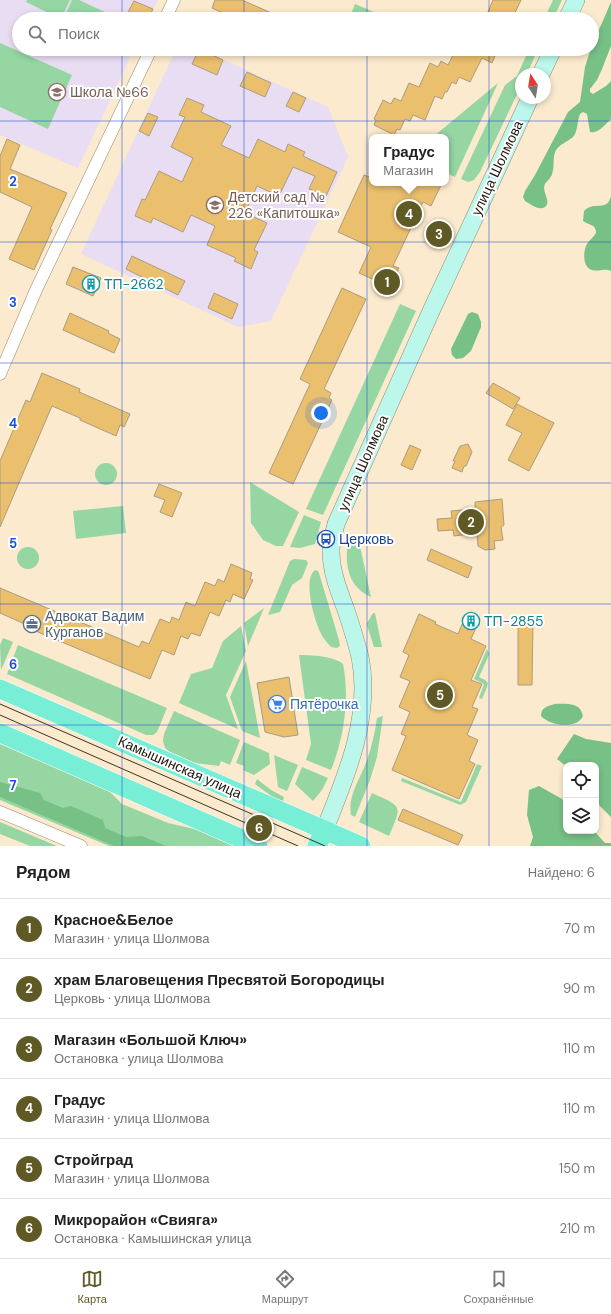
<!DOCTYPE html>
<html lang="ru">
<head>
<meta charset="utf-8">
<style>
  :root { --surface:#fff; --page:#f2f2f2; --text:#222; --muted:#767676; --line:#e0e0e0; --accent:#5f5925 }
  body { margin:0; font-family:"DM Sans",sans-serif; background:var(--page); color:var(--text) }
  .controls { position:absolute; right:12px; bottom:12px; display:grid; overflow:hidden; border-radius:8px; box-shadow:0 2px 6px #0003 }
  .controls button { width:36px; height:36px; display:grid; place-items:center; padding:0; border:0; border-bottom:1px solid var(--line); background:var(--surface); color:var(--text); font:20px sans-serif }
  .compass { position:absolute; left:515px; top:68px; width:36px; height:36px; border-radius:50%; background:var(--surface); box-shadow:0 2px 6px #0003; rotate:348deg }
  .you { position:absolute; left:321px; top:413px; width:14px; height:14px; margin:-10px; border:3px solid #fff; border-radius:50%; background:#1a73e8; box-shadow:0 0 0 6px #1a73e833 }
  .badge { display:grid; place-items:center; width:26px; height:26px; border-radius:50%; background:var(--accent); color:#fff; font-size:13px; font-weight:700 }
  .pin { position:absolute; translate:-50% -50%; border:2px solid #fff; box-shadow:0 1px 4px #0006 }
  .popup { position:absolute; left:369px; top:134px; width:80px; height:52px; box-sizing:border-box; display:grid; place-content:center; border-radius:8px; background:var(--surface); filter:drop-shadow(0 1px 3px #0005); font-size:13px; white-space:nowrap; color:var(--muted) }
  .popup b { font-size:15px; color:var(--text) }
  .popup::after { content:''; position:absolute; left:50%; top:100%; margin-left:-8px; border:8px solid transparent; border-top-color:var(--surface) }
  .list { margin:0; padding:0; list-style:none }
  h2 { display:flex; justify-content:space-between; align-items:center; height:52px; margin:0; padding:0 16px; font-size:17px }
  h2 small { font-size:13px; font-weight:400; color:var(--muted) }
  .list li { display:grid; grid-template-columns:26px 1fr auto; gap:12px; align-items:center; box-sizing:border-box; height:60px; padding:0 16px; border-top:1px solid var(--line) }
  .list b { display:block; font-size:15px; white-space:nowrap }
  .list p { margin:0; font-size:13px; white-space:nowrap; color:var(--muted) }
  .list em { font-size:13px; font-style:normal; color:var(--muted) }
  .icon { flex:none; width:22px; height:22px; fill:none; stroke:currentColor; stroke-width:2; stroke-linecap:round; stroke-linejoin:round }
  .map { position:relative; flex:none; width:611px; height:846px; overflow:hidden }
  .search { position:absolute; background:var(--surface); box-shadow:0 2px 6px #0003; left:12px; right:12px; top:12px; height:44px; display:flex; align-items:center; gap:10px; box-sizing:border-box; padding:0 14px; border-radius:22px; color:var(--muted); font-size:15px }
  .sheet { height:412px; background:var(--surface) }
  nav { display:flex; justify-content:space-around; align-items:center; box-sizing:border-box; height:56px; border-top:1px solid var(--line); background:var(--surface); font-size:11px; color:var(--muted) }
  nav a { display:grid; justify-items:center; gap:2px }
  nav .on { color:var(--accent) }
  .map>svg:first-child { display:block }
  .education { fill:#e8ddf2 }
  .green { fill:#95d6a2 }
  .forest { fill:#77c086 }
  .building { fill:#eabf6e; stroke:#ab9c80 }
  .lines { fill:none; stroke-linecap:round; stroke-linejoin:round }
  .street-casing { stroke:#98896e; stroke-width:13 }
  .secondary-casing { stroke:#98896e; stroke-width:18 }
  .primary-casing { stroke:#fff; stroke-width:20 }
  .street { stroke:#fff; stroke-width:12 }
  .secondary { stroke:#bcf7eb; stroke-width:17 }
  .primary { stroke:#79eed6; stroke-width:19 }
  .tram { stroke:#3a3325; stroke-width:1 }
  .grid { fill:none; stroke:#1d4ed8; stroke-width:1; stroke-opacity:0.55 }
  .labels { text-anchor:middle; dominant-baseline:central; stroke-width:4; stroke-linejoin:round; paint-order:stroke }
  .education-label { font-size:14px; fill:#785e54; stroke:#fff; text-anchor:start }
  .street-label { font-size:14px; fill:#1c160b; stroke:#fff }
  .culture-label { font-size:14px; fill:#0d838f; stroke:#fff; text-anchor:start }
  .transit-label { font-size:14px; fill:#164399; stroke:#fff; text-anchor:start }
  .service-label { font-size:14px; fill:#4e5e75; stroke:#fff; text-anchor:start }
  .shop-label { font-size:14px; fill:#366cbe; stroke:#fff; text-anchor:start }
  .grid-label { font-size:13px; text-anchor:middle; font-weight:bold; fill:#1d4ed8; stroke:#fff; stroke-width:4; stroke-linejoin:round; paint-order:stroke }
</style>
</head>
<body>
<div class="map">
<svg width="611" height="846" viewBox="0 0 611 846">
  <rect width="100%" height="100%" fill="#fbeacd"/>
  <!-- education -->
  <path class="education" d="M0 0H158L148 19H19V49H134L78 168 0 135Z
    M176 49H200L328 107 348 157 271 321 238 327 81 254Z"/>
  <!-- green -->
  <path class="green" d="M27 0H70L61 19 26 2Z
    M72 0H79L109 14 106 19H63Z
    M553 0H562L553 19H544Z
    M355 4 381 15 379 19H349Z
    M0 43 72 75 48 129 0 107Z
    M529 49H538L527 74H521V86L480 172 474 180 468 182 461 179 505 85 517 76Z
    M498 83 455 177 446 173V137H433Z
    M400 304 416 311 323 515 306 509Z
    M95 474a11 11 0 1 1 22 0a11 11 0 1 1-22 0Z
    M250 482 299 512 283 546H276L263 540 251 523Z
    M123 506 126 533 76 539 73 511Z
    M304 515 321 522 315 544 300 548 290 547Z
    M348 538 356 541 360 546 371 597C346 586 345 562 348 538Z
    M17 558a11 11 0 1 1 22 0a11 11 0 1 1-22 0Z
    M294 559 306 560 308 563 302 578 292 585 280 612 268 615 290 561Z
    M315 570 318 571 319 573 339 640 340 646 337 648 331 647C328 644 325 640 323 637 315 625 302 579 315 570Z
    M264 608 248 646 244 623Z
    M373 613H375L382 647H374L367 625V623Z
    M241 626 246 651 226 695 238 729 179 703 191 674 212 668 223 641Z
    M3 638 13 642 1 670 0 645Z
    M18 645 167 708 157 732 153 735H146L7 674Z
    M487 649 489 653V655L479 677 485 680 488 683 487 687 482 699 479 698 484 684 474 679Z
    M299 655C311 655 334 656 343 664 350 698 344 738 331 770L306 760 311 744Z
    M246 661 260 738 242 731 230 697Z
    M174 711 240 740 230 765 221 761 219 766 195 763 170 752 165 748 163 741 164 734Z
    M383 716 377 757 370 780 355 817 351 815C347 796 361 778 367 760 372 746 375 732 377 718Z
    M0 742 107 789 122 804 168 823 199 830 234 846H109L0 800Z
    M244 742 269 753 270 764 254 775 243 770 244 766 236 763Z
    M274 755 298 765 287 791 278 787Z
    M477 764 482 766 466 802 460 805 401 781 402 778 461 802Z
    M302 767 328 778 322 790 313 801 295 784Z
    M257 779 271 790 284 797 283 801 274 798 255 784Z
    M372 793C403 807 402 805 389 836L359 822Z
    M0 822 57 846H30L0 834Z"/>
  <!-- forest -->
  <path class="forest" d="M611 2V46L602 69 597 80 590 89V92L593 94 606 86 611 81V119C605 124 599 134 590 132L587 114 583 112 580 114C577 121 578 132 573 137 567 142 560 144 556 150 552 157 555 167 552 174 551 178 547 181 545 184 541 191 552 202 545 207 539 211 530 204 525 201L523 197 525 191 535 175 568 112 580 102 585 67 590 51 592 49V46Z
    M611 196V271C604 268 599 272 592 270 583 268 583 253 586 246 588 241 593 238 596 233 596 224 590 226 583 221L584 211C594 200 607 213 611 196Z
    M472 312 478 314 481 322V327L471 351 463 358 456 359 452 355 451 349 468 314Z
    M555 704C563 704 579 702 582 713 583 715 583 717 581 719 573 729 549 725 541 716 541 707 548 706 555 704Z
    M574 734 586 739 611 743V817L596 802V765H566V766L557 759Z
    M0 782 40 793 44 800 63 808 71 806 103 820 105 828 126 837 142 836 166 846H114L0 797Z
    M539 786 562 799 566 803V831H594L605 843H611V846H530L533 837 527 815 529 790Z"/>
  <!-- building -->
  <path class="building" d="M215 0H242L285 19H235L212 8Z
    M493 0H521L512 19H485Z
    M134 1 153 9 148 19H143L128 12Z
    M199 49 223 60 217 75 192 64Z
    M456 49H498L492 63 482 58 470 82 459 77 456 84 452 82 447 92H445L442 99 435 96 425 120 413 115 410 121 405 119 400 130 397 129 394 135 374 125 376 120 374 119 383 100 391 104 394 98 401 101 409 83 419 87 430 63 438 67 441 61 448 65Z
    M247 72 271 83 265 97 240 86Z
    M293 92 306 98 299 112 286 106Z
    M187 98 204 105 201 112 231 126 221 145 249 158 258 139 285 152 288 144 305 152 303 156 337 172 326 196 309 189 315 176 293 167 279 196 257 186 245 213 267 223 254 250 258 252 251 269 234 261 236 258 207 245 215 226 191 215 183 232 153 218 151 223 135 216 142 199 145 200 159 171 182 182 193 158 171 147 185 117 179 115Z
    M148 113 158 117 149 136 139 131Z
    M7 139 20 145 10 169 67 193 50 229 52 230 34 270 9 259 32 207 0 192V156Z
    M364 175 372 178V183H442L431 206 423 202 393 266 399 268 390 287 359 273 371 247 338 232Z
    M132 256 185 281 178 295 126 269Z
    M73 267 101 278 93 296 66 284Z
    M342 288 366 299 324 389 331 393 329 398 332 400 293 484 269 473 310 384 300 379Z
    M214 293 238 304 232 319 208 308Z
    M70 313 109 331 108 333 120 339 114 353 63 330Z
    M42 373 80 389 79 392 130 414 124 427 120 425 116 436 80 420V418L52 406 0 527V461L26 400 30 402Z
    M493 383 520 398 513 409 486 393Z
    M517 404 554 423 529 471 508 460 522 433 506 425Z
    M468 444 472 452 466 466H464L462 472 452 468 455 461H453L460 446Z
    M410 445 421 450 412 470 401 465Z
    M159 484 182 493 172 517 160 512 165 500 154 496Z
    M502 499 504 525 501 527 503 540 494 541 495 549 485 550 478 546 477 533 454 536 453 530 438 531 437 519 452 518 451 511 475 509V502Z
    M431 549 472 567 468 578 427 560Z
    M231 564 252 573 250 579 253 580 244 599 233 594 230 602 226 600 219 616 210 612 200 636 191 633 188 639 181 636 174 655 162 650 150 679 26 627 27 625 0 613V588L139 647 142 641 149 644 160 619 170 623 172 617 179 620 186 602 195 606 205 582 215 586 218 579 224 582Z
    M419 614 436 622 435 624 458 634 466 615 479 621 471 639 486 646 471 680 482 684 472 707 478 709 467 735 478 740 469 761 475 764 459 799 392 770 406 736 401 734 410 712 399 707 410 681 400 677 409 655 403 652Z
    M518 622H533L532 685H518Z
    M289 677 298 735 284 737 265 732 257 683Z
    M403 809 463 835 458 845 398 820Z"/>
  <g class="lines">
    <defs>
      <path id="street" d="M165 19 174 0
        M0 374 36 290 151 49
        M0 812 81 846"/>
      <path id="secondary" d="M567 19 576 0
        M541 74 553 49
        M324 831C346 777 372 716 360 657 356 641 351 625 346 610 339 591 331 572 331 551 331 542 334 533 336 524L432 309 530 98"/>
      <path id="primary" d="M0 689 361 846
        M0 733 258 846
        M317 846 324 831"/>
    </defs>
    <!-- street casing -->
    <use href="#street" class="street-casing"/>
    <!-- secondary casing -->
    <use href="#secondary" class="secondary-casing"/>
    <!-- primary casing -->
    <use href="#primary" class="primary-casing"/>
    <!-- street -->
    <use href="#street" class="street"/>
    <!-- secondary -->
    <use href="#secondary" class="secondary"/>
    <!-- primary -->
    <use href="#primary" class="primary"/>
    <!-- tram -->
    <path class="tram" d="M0 704 325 846
      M0 715 298 846"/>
  </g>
  <!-- grid -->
  <path class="grid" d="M122 0V19M244 0V19M367 0V19M489 0V19M122 49V846M244 49V846M367 49V846M489 49V846M0 121H611M0 242H611M0 363H611M0 483H611M0 604H611M0 725H611"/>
  <!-- icons -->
  <defs>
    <symbol id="school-ring" viewBox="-11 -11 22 22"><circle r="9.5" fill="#fff" stroke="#8d6e63" stroke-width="1.5"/><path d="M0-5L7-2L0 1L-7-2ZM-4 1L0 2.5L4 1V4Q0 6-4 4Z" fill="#8d6e63"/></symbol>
    <symbol id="building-ring" viewBox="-11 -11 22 22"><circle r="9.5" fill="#fff" stroke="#0f9aa8" stroke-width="1.5"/><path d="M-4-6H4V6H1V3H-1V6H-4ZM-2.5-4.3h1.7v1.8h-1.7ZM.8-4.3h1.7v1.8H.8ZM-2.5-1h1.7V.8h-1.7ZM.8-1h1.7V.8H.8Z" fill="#0f9aa8"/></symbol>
    <symbol id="bus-ring" viewBox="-11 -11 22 22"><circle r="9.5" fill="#fff" stroke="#1a4fb4" stroke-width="1.5"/><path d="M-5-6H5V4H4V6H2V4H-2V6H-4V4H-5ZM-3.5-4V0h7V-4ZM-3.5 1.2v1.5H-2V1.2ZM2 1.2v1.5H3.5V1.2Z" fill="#1a4fb4"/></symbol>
    <symbol id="office-ring" viewBox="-11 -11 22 22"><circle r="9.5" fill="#fff" stroke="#5c6f8a" stroke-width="1.5"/><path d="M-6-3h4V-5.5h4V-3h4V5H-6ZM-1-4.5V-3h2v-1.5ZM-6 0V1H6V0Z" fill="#5c6f8a"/></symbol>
    <symbol id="supermarket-ring" viewBox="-11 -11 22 22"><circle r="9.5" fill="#fff" stroke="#3f7fe0" stroke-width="1.5"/><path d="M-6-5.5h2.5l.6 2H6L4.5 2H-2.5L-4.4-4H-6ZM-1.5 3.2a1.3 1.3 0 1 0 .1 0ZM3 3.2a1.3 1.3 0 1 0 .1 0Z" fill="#3f7fe0"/></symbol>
  </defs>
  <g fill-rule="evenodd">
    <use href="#school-ring" x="47" y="82" width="20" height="20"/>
    <use href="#school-ring" x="205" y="195" width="20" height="20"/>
    <use href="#building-ring" x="81" y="274" width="20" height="20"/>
    <use href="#bus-ring" x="316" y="529" width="20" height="20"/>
    <use href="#building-ring" x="461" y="611" width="20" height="20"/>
    <use href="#office-ring" x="22" y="614" width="20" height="20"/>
    <use href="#supermarket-ring" x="267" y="694" width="20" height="20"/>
  </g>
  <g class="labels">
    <!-- education labels -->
    <g class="education-label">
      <text x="70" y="92">Школа №66</text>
      <text x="228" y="197">Детский сад №<tspan x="228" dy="16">226 «Капитошка»</tspan></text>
    </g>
    <!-- street labels -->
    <g class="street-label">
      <text transform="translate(497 168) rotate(-65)">улица Шолмова</text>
      <text transform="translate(363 463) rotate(-66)">улица Шолмова</text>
      <text transform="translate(180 767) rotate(24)">Камышинская улица</text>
    </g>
    <!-- culture labels -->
    <g class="culture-label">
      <text x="104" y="284">ТП-2662</text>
      <text x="484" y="621">ТП-2855</text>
    </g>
    <!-- transit labels -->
    <g class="transit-label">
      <text x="339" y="539">Церковь</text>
    </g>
    <!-- service labels -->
    <g class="service-label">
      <text x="45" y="616">Адвокат Вадим<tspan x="45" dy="16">Курганов</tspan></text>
    </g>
    <!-- shop labels -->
    <g class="shop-label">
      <text x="290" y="704">Пятёрочка</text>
    </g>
  </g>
  <g class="grid-label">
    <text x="13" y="186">2</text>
    <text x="13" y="307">3</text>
    <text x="13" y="428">4</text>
    <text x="13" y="548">5</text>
    <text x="13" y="669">6</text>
    <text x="13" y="790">7</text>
  </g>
</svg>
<div class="controls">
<button><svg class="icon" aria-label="locate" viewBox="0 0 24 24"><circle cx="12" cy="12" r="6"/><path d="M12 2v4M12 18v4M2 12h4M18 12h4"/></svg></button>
<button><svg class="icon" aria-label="layers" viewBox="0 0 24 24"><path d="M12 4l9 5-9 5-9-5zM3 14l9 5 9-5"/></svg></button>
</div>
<svg class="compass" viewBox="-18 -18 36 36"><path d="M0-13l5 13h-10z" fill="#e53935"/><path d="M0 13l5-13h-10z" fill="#767676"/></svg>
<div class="you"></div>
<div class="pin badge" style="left:387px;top:282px">1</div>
<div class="pin badge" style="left:471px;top:522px">2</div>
<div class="pin badge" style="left:439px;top:234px">3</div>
<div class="pin badge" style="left:409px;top:214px">4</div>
<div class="popup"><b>Градус</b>Магазин</div>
<div class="pin badge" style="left:440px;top:695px">5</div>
<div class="pin badge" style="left:259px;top:828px">6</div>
<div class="search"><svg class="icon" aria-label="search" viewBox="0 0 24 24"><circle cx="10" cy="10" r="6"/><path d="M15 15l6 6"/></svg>Поиск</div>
</div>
<section class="sheet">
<h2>Рядом<small>Найдено: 6</small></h2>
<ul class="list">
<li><span class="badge">1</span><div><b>Красное&amp;Белое</b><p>Магазин · улица Шолмова</p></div><em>70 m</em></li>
<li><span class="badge">2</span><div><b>храм Благовещения Пресвятой Богородицы</b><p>Церковь · улица Шолмова</p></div><em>90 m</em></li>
<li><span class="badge">3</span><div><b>Магазин «Большой Ключ»</b><p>Остановка · улица Шолмова</p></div><em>110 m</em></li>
<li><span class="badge">4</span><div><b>Градус</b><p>Магазин · улица Шолмова</p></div><em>110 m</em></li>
<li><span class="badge">5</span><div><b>Стройград</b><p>Магазин · улица Шолмова</p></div><em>150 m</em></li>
<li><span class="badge">6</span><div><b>Микрорайон «Свияга»</b><p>Остановка · Камышинская улица</p></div><em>210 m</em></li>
</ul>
</section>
<nav>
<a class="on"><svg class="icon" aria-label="map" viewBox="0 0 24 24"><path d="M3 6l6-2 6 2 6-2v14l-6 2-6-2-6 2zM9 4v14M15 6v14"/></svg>Карта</a>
<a><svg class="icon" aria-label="directions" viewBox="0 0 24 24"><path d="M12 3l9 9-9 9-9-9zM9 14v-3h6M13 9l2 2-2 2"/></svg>Маршрут</a>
<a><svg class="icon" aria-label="saved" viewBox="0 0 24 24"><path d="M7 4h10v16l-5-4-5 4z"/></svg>Сохранённые</a>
</nav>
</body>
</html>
